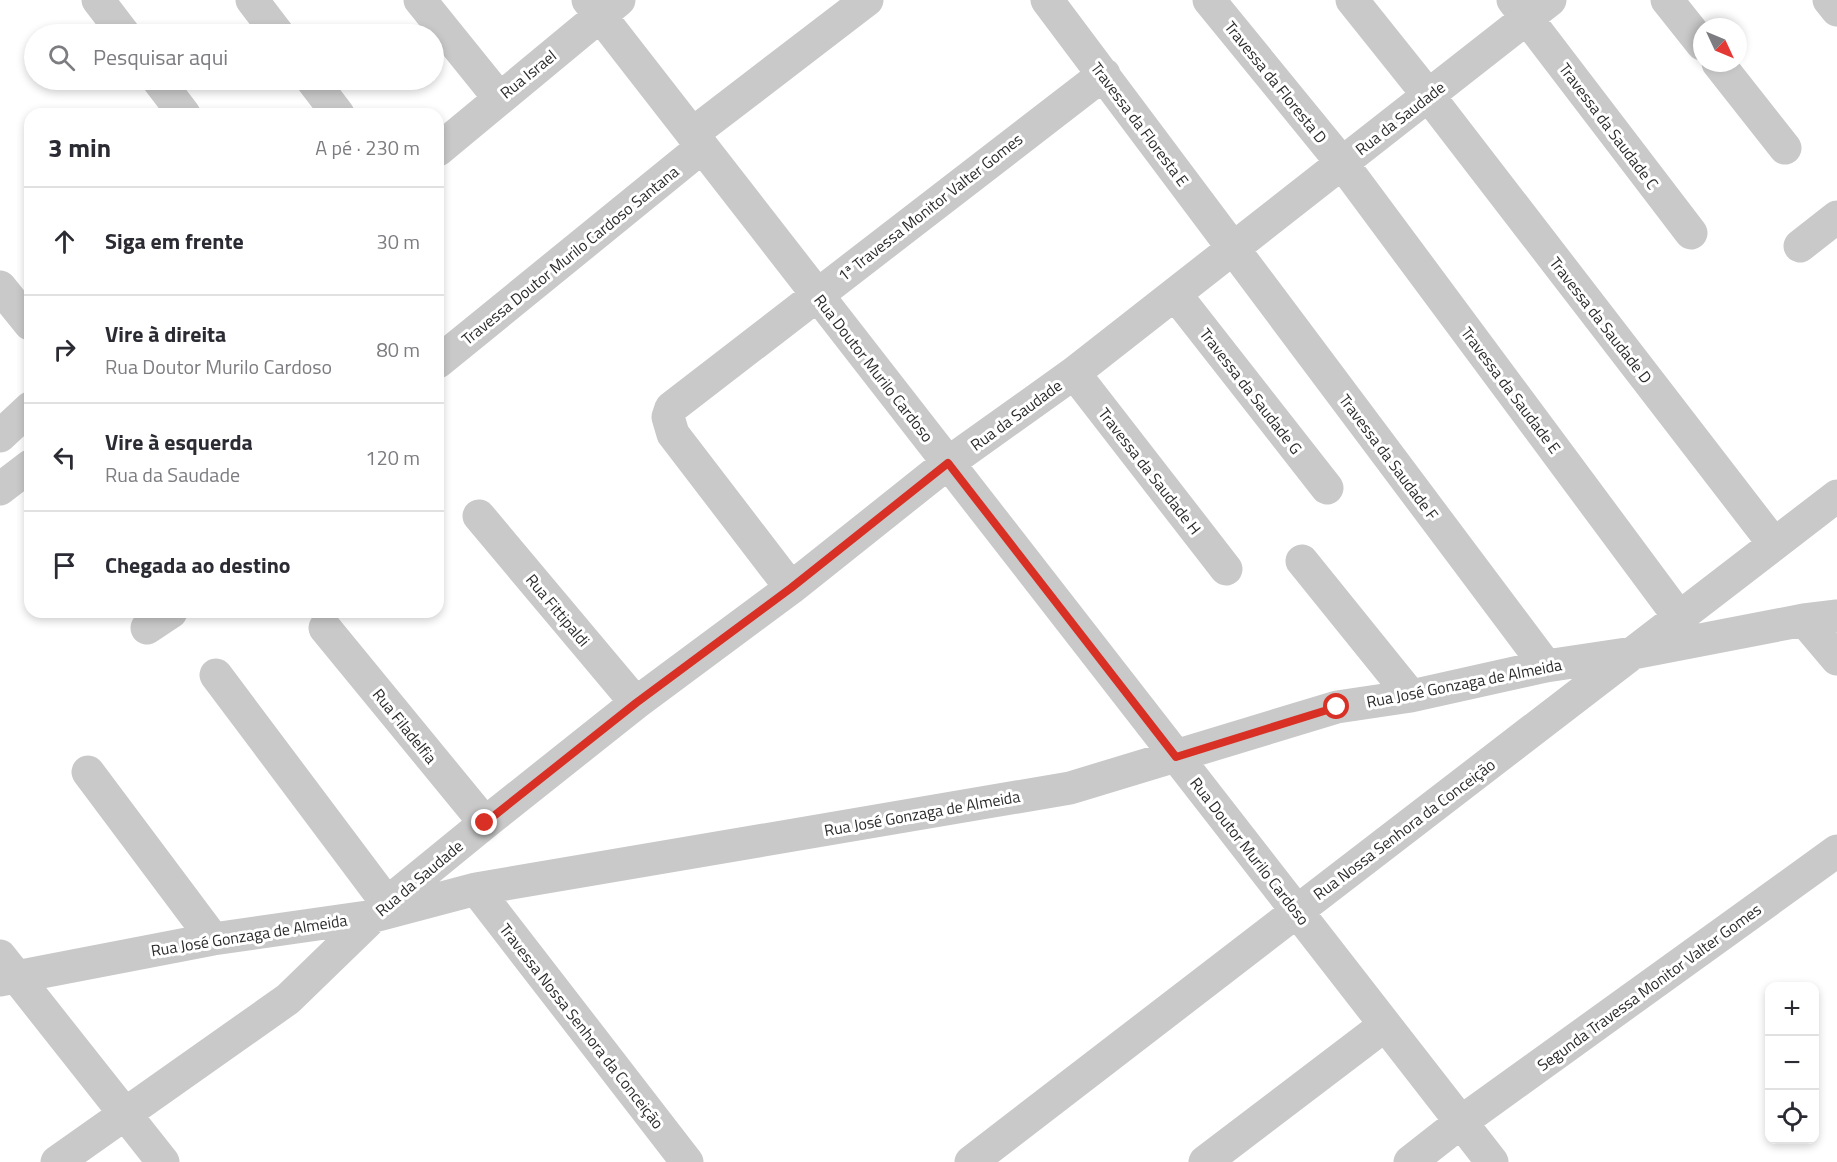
<!DOCTYPE html>
<html lang="pt">
<head>
<meta charset="utf-8">
<style>
  :root { --surface:#fff; --page:#f2f2f3; --text:#2b2b33; --muted:#7c7c81; --line:#e1e1e2 }
  body { margin:0; font-family:"Titillium Web",sans-serif; background:var(--page); color:var(--text) }
  .controls { position:absolute; right:18px; bottom:18px; display:grid; overflow:hidden; border-radius:12px; box-shadow:0 3px 9px #0003 }
  .controls button { width:54px; height:54px; display:grid; place-items:center; padding:0; border:0; border-bottom:2px solid var(--line); background:var(--surface); color:var(--text); font:30px sans-serif }
  .compass { position:absolute; left:1693px; top:18px; width:54px; height:54px; border-radius:50%; background:var(--surface); box-shadow:0 3px 9px #0003; rotate:134deg }
  .stop { position:absolute; width:18px; height:18px; margin:-14px; border:4px solid #d93025; border-radius:50%; background:#fff }
  .stop.end { background:#d93025; border-color:#fff; box-shadow:0 2px 6px #0008 }
  .list { margin:0; padding:0; list-style:none }
  h2 { display:flex; justify-content:space-between; align-items:center; height:78px; margin:0; padding:0 24px; font-size:26px }
  h2 small { font-size:20px; font-weight:400; color:var(--muted) }
  .list li { display:grid; grid-template-columns:39px 1fr auto; gap:18px; align-items:center; box-sizing:border-box; height:108px; padding:0 24px; border-top:2px solid var(--line) }
  .list b { display:block; font-size:22px; white-space:nowrap }
  .list p { margin:0; font-size:20px; white-space:nowrap; color:var(--muted) }
  .list em { font-size:20px; font-style:normal; color:var(--muted) }
  .icon { flex:none; width:33px; height:33px; fill:none; stroke:currentColor; stroke-width:2; stroke-linecap:round; stroke-linejoin:round }
  .map { position:relative; flex:none; width:1837px; height:1162px; overflow:hidden }
  .search { position:absolute; background:var(--surface); box-shadow:0 3px 9px #0003; left:24px; top:24px; width:420px; height:66px; display:flex; align-items:center; gap:15px; box-sizing:border-box; padding:0 21px; border-radius:33px; color:var(--muted); font-size:22px }
  .panel { position:absolute; background:var(--surface); box-shadow:0 3px 9px #0003; left:24px; top:108px; width:420px; height:510px; border-radius:18px }
  .map>svg:first-child { display:block }
  .lines { fill:none; stroke-linecap:round; stroke-linejoin:round }
  .minor { stroke:#c9c9c9; stroke-width:33 }
  .route { stroke:#d93025; stroke-width:8 }
  .labels { text-anchor:middle; dominant-baseline:central; stroke-width:6; stroke-linejoin:round; paint-order:stroke }
  .street-label { font-size:16px; fill:#2c2c2c; stroke:#fff }
</style>
</head>
<body>
<div class="map">
<svg width="1837" height="1162" viewBox="0 0 1837 1162">
  <rect width="100%" height="100%" fill="#fff"/>
  <g class="lines">
    <!-- minor -->
    <path class="minor" d="M98 0 124 34
      M252 0 278 34
      M420 0 499 98
      M588 0 1492 1162
      M1047 0 1546 666
      M1209 0 1342 163 1679 617
      M1352 0 1428 95 1774 544
      M1513 0 1691 233
      M1667 0 1702 44
      M1829 0 1837 10
      M1718 63 1785 148
      M158 80 184 114
      M312 80 338 114
      M692 134 867 0
      M438 150 619 0
      M1800 246 1837 217
      M0 287 30 324
      M1175 294 1327 488
      M438 362 701 148
      M1074 373 1226 569
      M0 436 30 408
      M0 489 30 466
      M479 516 636 703
      M1302 561 1411 696
      M791 588 673 434 668 417 671 408 1104 74
      M1804 620 1837 659
      M147 628 171 612
      M325 628 485 823
      M216 675 387 903
      M88 772 213 939
      M476 889 687 1162
      M0 956 163 1162
      M0 980 213 939 374 916 476 889 1070 788 1337 707 1411 696 1546 666 1633 653 1804 620 1837 616
      M57 1162 288 999 387 903 485 823 636 703 791 588 948 463 1074 373 1550 0
      M971 1162 1837 496
      M1205 1162 1385 1025
      M1410 1162 1461 1122 1837 851"/>
  </g>
  <g class="lines">
    <!-- route -->
    <path class="route" d="M485 823 636 703 791 588 948 463 1176 757 1337 707"/>
  </g>
  <g class="labels">
    <!-- street labels -->
    <g class="street-label">
      <text transform="translate(528 74) rotate(-39)">Rua Israel</text>
      <text transform="translate(1276 82) rotate(51)">Travessa da Floresta D</text>
      <text transform="translate(1400 118) rotate(-38)">Rua da Saudade</text>
      <text transform="translate(1140 124) rotate(53)">Travessa da Floresta E</text>
      <text transform="translate(1609 126) rotate(53)">Travessa da Saudade C</text>
      <text transform="translate(930 207) rotate(-38)">1ª Travessa Monitor Valter Gomes</text>
      <text transform="translate(570 255) rotate(-39)">Travessa Doutor Murilo Cardoso Santana</text>
      <text transform="translate(1601 320) rotate(52)">Travessa da Saudade D</text>
      <text transform="translate(874 368) rotate(52)">Rua Doutor Murilo Cardoso</text>
      <text transform="translate(1511 390) rotate(53)">Travessa da Saudade E</text>
      <text transform="translate(1251 391) rotate(52)">Travessa da Saudade G</text>
      <text transform="translate(1016 415) rotate(-36)">Rua da Saudade</text>
      <text transform="translate(1389 457) rotate(53)">Travessa da Saudade F</text>
      <text transform="translate(1150 471) rotate(52)">Travessa da Saudade H</text>
      <text transform="translate(558 610) rotate(50)">Rua Fittipaldi</text>
      <text transform="translate(1464 683) rotate(-11)">Rua José Gonzaga de Almeida</text>
      <text transform="translate(405 726) rotate(51)">Rua Filadelfia</text>
      <text transform="translate(922 813) rotate(-10)">Rua José Gonzaga de Almeida</text>
      <text transform="translate(1404 829) rotate(-37)">Rua Nossa Senhora da Conceição</text>
      <text transform="translate(1250 851) rotate(52)">Rua Doutor Murilo Cardoso</text>
      <text transform="translate(419 878) rotate(-40)">Rua da Saudade</text>
      <text transform="translate(249 935) rotate(-9)">Rua José Gonzaga de Almeida</text>
      <text transform="translate(1649 987) rotate(-36)">Segunda Travessa Monitor Valter Gomes</text>
      <text transform="translate(582 1026) rotate(52)">Travessa Nossa Senhora da Conceição</text>
    </g>
  </g>
</svg>
<div class="controls">
<button>+</button>
<button>−</button>
<button><svg class="icon" aria-label="locate" viewBox="0 0 24 24"><circle cx="12" cy="12" r="6"/><path d="M12 2v4M12 18v4M2 12h4M18 12h4"/></svg></button>
</div>
<svg class="compass" viewBox="-18 -18 36 36"><path d="M0-13l5 13h-10z" fill="#e53935"/><path d="M0 13l5-13h-10z" fill="#7c7c81"/></svg>
<div class="stop" style="left:1337px;top:707px"></div>
<div class="stop end" style="left:485px;top:823px"></div>
<div class="search"><svg class="icon" aria-label="search" viewBox="0 0 24 24"><circle cx="10" cy="10" r="6"/><path d="M15 15l6 6"/></svg>Pesquisar aqui</div>
<section class="panel">
<h2>3 min<small>A pé · 230 m</small></h2>
<ul class="list">
<li><svg class="icon" aria-label="ahead" viewBox="0 0 24 24"><path d="M12 20V5M6 11l6-6 6 6"/></svg><div><b>Siga em frente</b></div><em>30 m</em></li>
<li><svg class="icon" aria-label="right" viewBox="0 0 24 24"><path d="M7 20v-9h11M14 6l5 5-5 5"/></svg><div><b>Vire à direita</b><p>Rua Doutor Murilo Cardoso</p></div><em>80 m</em></li>
<li><svg class="icon" aria-label="left" viewBox="0 0 24 24"><path d="M17 20v-9H6M10 6l-5 5 5 5"/></svg><div><b>Vire à esquerda</b><p>Rua da Saudade</p></div><em>120 m</em></li>
<li><svg class="icon" aria-label="arrive" viewBox="0 0 24 24"><path d="M6 21V4h12l-3 4 3 4H6"/></svg><div><b>Chegada ao destino</b></div></li>
</ul>
</section>
</div>
</body>
</html>
